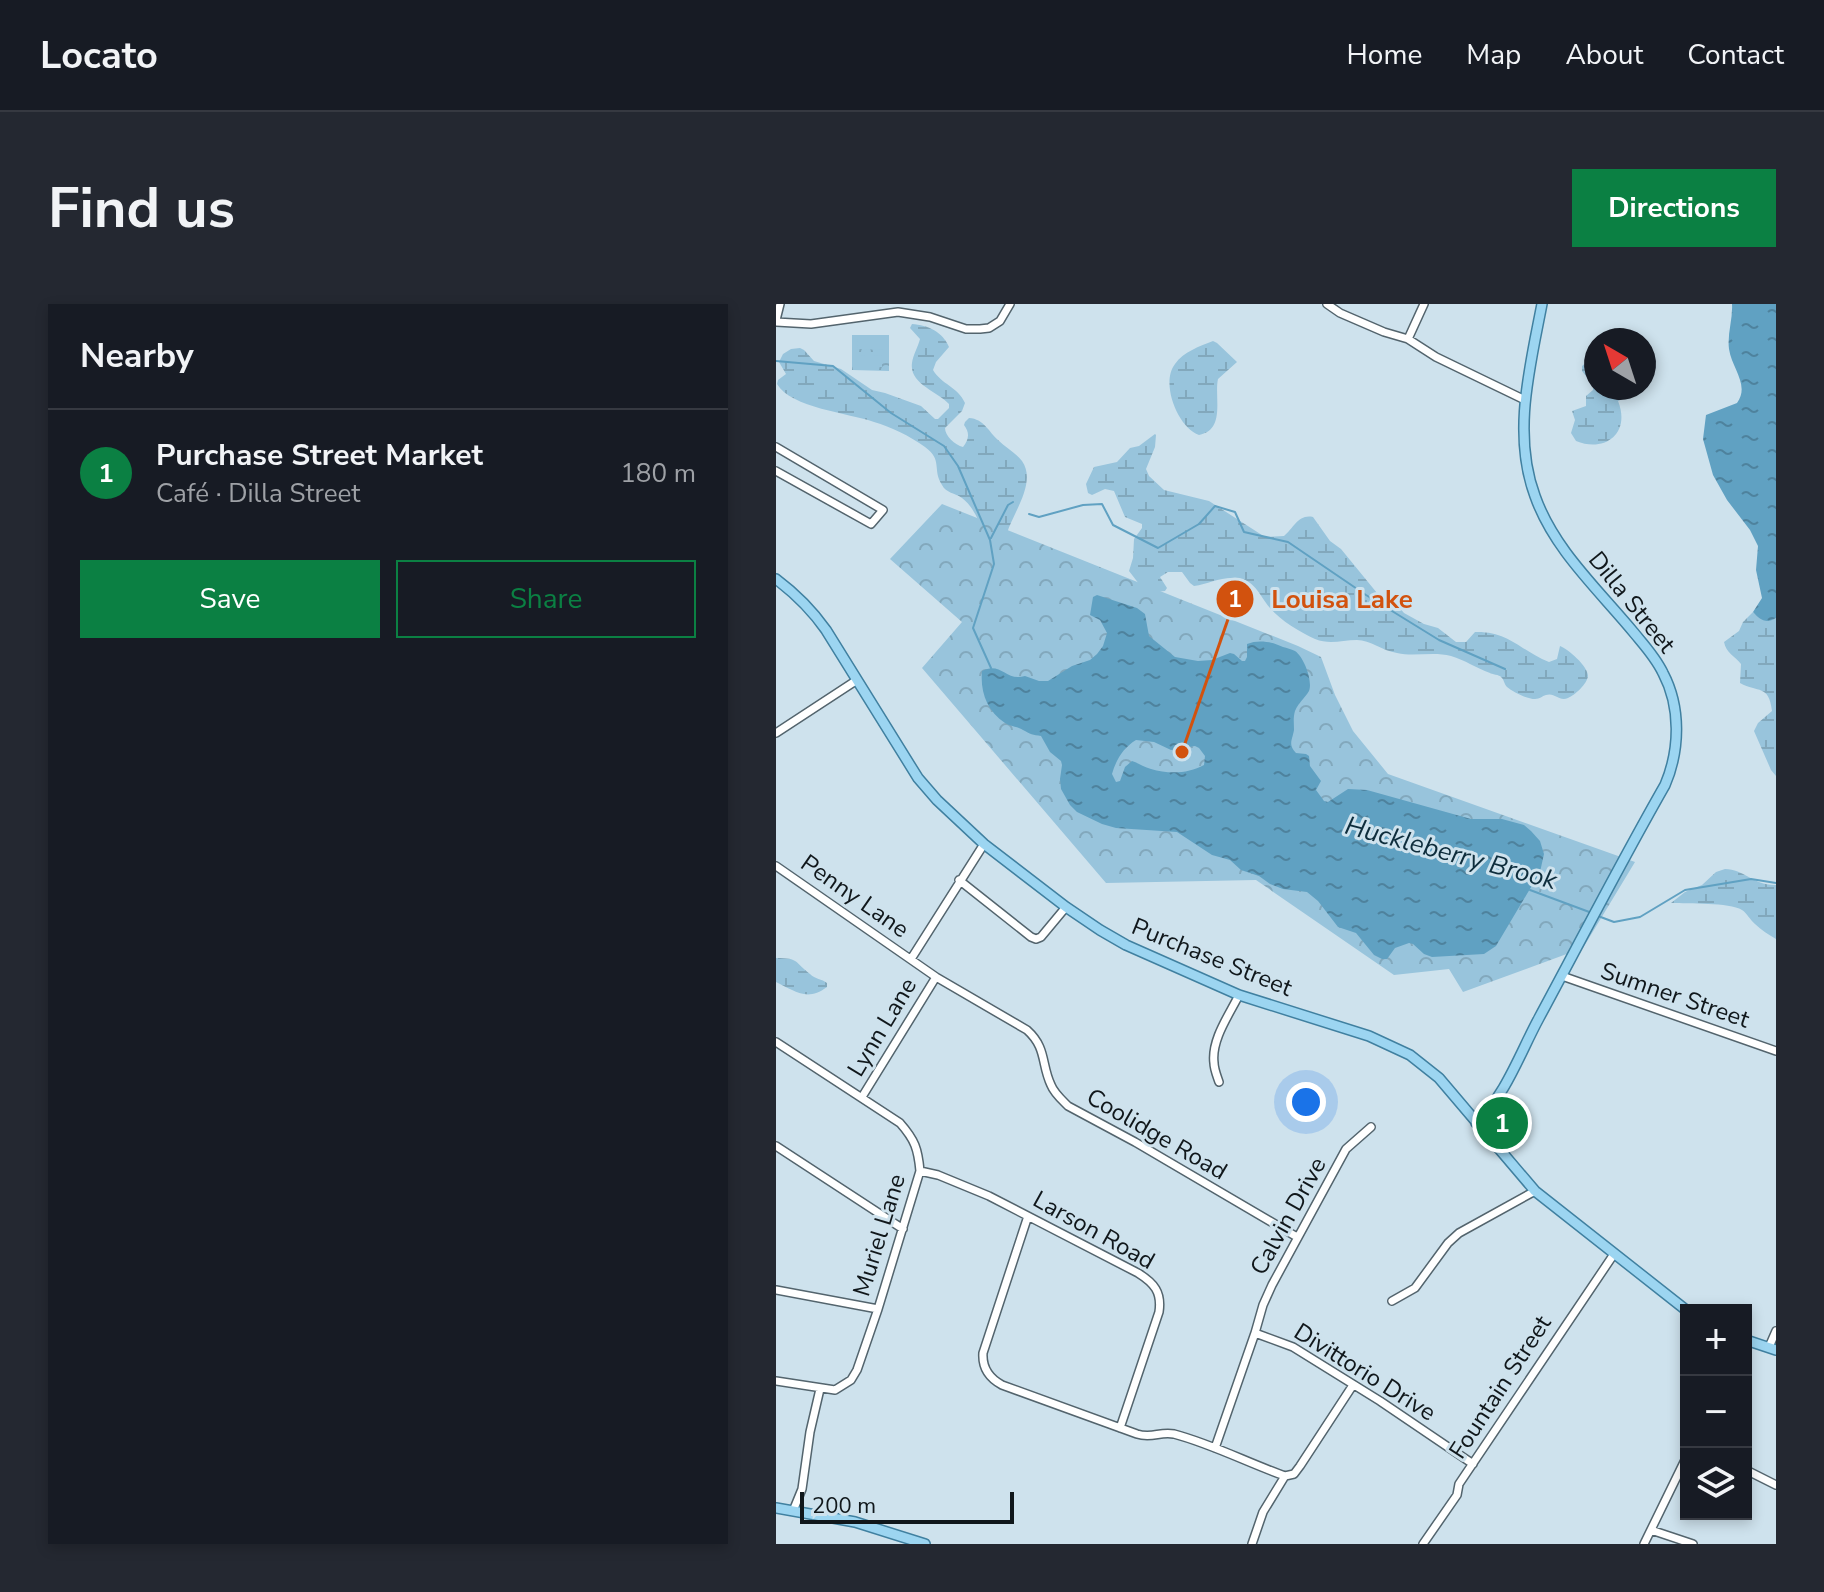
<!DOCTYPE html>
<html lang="en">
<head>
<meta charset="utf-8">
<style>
  :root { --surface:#171b24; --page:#242831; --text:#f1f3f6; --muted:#9ea1a6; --line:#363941; --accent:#0b8043 }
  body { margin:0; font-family:"Nunito Sans",sans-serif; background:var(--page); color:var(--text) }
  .controls { position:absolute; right:24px; bottom:24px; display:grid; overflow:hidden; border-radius:0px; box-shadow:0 4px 12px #0003 }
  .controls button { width:72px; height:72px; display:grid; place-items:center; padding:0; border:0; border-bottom:2px solid var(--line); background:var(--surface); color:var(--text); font:40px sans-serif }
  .compass { position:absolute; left:808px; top:24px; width:72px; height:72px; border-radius:50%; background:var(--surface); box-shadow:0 4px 12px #0003; rotate:321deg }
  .scale { position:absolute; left:24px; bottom:20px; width:214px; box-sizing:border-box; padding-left:8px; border:4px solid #10171b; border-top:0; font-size:22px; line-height:28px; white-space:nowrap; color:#10171b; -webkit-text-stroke:6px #cee2ed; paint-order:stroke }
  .you { position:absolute; left:530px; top:798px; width:28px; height:28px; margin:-20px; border:6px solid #fff; border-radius:50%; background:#1a73e8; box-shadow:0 0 0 12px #1a73e833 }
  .badge { display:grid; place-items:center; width:52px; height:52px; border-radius:50%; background:var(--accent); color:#fff; font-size:26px; font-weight:700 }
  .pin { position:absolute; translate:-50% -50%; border:4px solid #fff; box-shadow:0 2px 8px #0006 }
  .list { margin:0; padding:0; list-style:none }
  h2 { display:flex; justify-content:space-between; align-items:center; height:104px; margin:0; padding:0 32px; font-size:34px }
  h2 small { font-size:26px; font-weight:400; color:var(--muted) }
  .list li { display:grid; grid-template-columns:52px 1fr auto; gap:24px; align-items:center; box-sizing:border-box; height:128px; padding:0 32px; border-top:2px solid var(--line) }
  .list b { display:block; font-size:30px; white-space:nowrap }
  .list p { margin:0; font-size:26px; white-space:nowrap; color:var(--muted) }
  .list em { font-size:26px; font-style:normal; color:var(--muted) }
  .actions { display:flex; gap:16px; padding:24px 32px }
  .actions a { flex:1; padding:18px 0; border:2px solid var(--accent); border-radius:0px; text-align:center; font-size:28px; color:var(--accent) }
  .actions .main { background:var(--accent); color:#fff }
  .icon { flex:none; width:44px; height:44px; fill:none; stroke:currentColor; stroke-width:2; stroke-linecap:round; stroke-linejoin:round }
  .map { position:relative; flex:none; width:1000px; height:1240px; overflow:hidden; border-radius:0px }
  header { display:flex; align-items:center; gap:48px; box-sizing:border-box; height:112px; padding:0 40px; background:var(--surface); border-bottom:2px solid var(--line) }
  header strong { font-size:38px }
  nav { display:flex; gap:44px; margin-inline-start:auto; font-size:28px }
  .intro { display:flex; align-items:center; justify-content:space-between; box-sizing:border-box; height:192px; padding:0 48px }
  h1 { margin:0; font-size:56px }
  .button { padding:20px 36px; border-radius:0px; background:var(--accent); color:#fff; font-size:28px; font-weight:700 }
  main { display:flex; gap:48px; padding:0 48px }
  aside { flex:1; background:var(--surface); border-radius:0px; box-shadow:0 4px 12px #0003 }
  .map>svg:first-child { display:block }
  .wetland { fill:url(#wetland-marsh) }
  .park { fill:url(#park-crowns) }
  .garden { fill:#98c4dc }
  .water { fill:url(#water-ripples); fill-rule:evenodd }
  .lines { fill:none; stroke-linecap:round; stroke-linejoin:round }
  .stream { stroke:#60a1c2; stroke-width:2 }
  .minor-casing { stroke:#53646d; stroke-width:10 }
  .major-casing { stroke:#4080a0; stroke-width:12 }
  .minor { stroke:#fff; stroke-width:7 }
  .major { stroke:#9cd5f1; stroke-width:9 }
  .labels { text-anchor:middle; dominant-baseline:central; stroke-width:6; stroke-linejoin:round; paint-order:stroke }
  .street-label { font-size:24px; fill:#10171b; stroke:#cee2ed }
  .water-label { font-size:26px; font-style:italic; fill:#0e2d3c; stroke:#cee2ed }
  .leader { fill:none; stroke:#d2520e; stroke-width:3 }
  .callout-dot { fill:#d2520e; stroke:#cee2ed; stroke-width:3 }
  .mark-label { font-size:24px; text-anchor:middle; font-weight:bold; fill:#fff }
  .callout-label { font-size:26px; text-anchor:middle; font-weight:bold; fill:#d2520e; stroke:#cee2ed; stroke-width:6; stroke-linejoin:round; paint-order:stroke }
</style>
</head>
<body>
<header>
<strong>Locato</strong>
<nav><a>Home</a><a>Map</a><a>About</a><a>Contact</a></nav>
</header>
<div class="intro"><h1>Find us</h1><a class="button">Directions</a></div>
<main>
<aside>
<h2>Nearby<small></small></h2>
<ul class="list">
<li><span class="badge">1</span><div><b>Purchase Street Market</b><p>Café · Dilla Street</p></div><em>180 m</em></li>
</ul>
<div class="actions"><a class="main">Save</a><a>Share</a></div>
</aside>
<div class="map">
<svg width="1000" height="1240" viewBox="0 0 1000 1240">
  <defs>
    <pattern id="wetland-marsh" width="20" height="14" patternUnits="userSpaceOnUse" patternTransform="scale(2)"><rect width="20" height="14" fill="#98c4dc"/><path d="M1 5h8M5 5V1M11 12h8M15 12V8" fill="none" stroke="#82a8bc"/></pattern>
    <pattern id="park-crowns" width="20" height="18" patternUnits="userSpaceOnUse" patternTransform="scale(2)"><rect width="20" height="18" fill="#98c4dc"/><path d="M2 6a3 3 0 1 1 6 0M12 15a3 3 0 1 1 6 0" fill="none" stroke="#82a8bc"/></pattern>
    <pattern id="water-ripples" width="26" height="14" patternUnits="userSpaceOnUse" patternTransform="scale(2)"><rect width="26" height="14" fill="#60a1c2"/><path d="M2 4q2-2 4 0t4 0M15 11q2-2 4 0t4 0" fill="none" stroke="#4e829d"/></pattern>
  </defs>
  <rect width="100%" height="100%" fill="#cee2ed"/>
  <!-- wetland -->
  <path class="wetland" d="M136 20C152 21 167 28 173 43L160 58 157 66C165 80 182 83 189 99L186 107 169 124C169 132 179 141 187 143 193 135 194 129 188 121L189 118 193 114C208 115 212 127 222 136 230 144 240 149 246 157 261 178 237 209 231 229L209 231C203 218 198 203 186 194 179 189 170 189 166 181 156 165 167 156 149 143 134 132 115 123 98 118 73 109 15 104 1 80L2 76 10 70 3 58 7 50 15 45 24 44 28 46 38 57 65 65 96 86 109 89 145 102 159 115H162L173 104V100C161 87 133 80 136 59 137 51 142 43 144 35L134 24Z
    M437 37 441 39 461 58 442 75C438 93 450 126 423 131 402 124 384 79 399 60 407 48 424 42 437 37Z
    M817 53H820V84H845L850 89 851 93 842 97C855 129 829 149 800 137L795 129 799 116 796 107 810 102V92L817 86V81L806 67V62Z
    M379 130 380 131 379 143 370 165 373 172 388 186 433 197 489 233 508 232C518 224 522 210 537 213L554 237 565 245 601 289 622 302 628 309 648 320 662 324 680 338H690L699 328C733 327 745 347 773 358L781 355 784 342C792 345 812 362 812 372 811 380 799 391 792 394 783 398 779 388 770 391 766 392 764 395 759 395 751 395 737 388 731 383 728 380 728 375 725 373 724 371 715 370 714 369 700 364 689 356 675 352 657 347 639 353 621 349 607 347 594 336 581 336 566 336 554 341 539 335 524 328 505 317 494 304 483 291 479 275 459 274 444 273 432 280 418 282L414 279 406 268H392L384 273 391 284 389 287 370 289 353 267 357 254 358 235 366 224V220L349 213 338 187 329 185 316 191 312 189 310 180 318 163 341 158 354 144 363 142Z
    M977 308C984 316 990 319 1000 314V472L995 466 978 427 982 419 996 407C993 380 982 389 964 379L965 360C959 352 950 349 948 338L963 327 967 318Z
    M949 565C968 565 978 582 1000 581V635C993 631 985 626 979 620 974 616 971 609 966 606 953 598 912 600 895 599L909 588 926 581 940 568Z
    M0 654C24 654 18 658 34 670 39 675 46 675 51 679V683C31 698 19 687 0 678Z"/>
  <!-- park -->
  <path class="park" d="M76 31H113V67L76 66Z
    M166 200 522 342 545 353 559 391 577 427 612 470 859 558 807 644 687 688 673 665 618 671 480 576 330 579 146 364 186 318 114 255Z"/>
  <!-- garden -->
  <path class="garden" d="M82 34H107V46L81 45Z
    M81 51 106 52V63H81Z"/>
  <!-- water -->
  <path class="water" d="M956 0H1000V314C990 320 984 316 977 308L986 294 980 266 982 242 974 226 951 196 937 171 927 135 930 111 961 99C974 81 956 65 953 45 951 30 957 15 956 0Z
    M321 291 361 304 369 310 373 332 399 353 422 357 436 356 454 349 458 350 466 357H469L471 353V340C483 335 497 338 507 343 511 344 515 345 519 347 528 353 537 377 533 387 529 394 523 398 519 407 517 414 518 419 518 426 516 437 512 440 520 449L530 450 533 452 534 462 545 477 540 486 548 497 552 498 572 485 591 486 695 515H726L748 521 755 527 764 537 768 550 764 568 720 642 708 650 656 653 648 650 637 640 633 639 619 644 611 655H606L598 651 580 629 562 623 542 597 531 588 507 585 494 580 483 572 465 566 454 556 436 551 401 528 340 524 326 520 301 508 294 501 285 485 284 475 286 461 285 457 274 448 265 432C257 431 254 430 247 426 241 422 235 423 229 419 211 407 204 388 206 367 225 357 230 378 249 372L263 377H272L296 362 314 356 321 350 327 342 331 329 324 316 314 311 317 293ZM360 436 378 438 395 446 419 442 423 444 429 452 428 461C412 470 392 470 375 465 368 463 362 459 356 457L349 463 344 477 340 478 336 470C340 456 347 444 360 436Z"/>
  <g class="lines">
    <!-- stream -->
    <path class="stream" d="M0 57 57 62 115 109 168 142 182 162 214 236 218 260 197 324 215 364
      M253 210 263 213 307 201 326 200 337 221 382 244 423 220 439 202 459 208 468 228 512 238 590 291 663 336 729 365
      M215 234 232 201 237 198
      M754 586 816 609
      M822 612 838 618 864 613 909 586 975 575 1000 579"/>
    <defs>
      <path id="minor" d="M551 0 564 9 608 28 632 35 660 53 749 96
        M0 16 4 0
        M0 18 35 20 122 8 154 13 190 25H204L213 24 224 17 234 0
        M632 35 648 0
        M0 143 107 206 95 220 0 167
        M0 429 81 376
        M0 562 160 673 251 726C271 744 265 760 275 781 278 789 285 795 292 802L359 838 521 933
        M183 576 255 633 260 635 265 633 290 603
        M135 655 208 540
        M786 672 1000 747
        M0 738 124 819C139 836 142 845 144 867L102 1005 81 1066 75 1076 59 1086 0 1077
        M443 778C441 772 438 765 438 759 435 736 453 711 463 691
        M86 793 160 673
        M0 842 127 925
        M144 867 162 871 213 892 362 969C378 979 386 988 383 1008L344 1124
        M252 912 207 1049C206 1064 213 1074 226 1081L361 1130C376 1135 384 1127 398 1130 436 1140 472 1159 509 1172
        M0 986 102 1005
        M616 997 639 984 672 939 683 929 759 887
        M479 1029 487 1001 496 981 570 845 595 823
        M993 1043 1000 1027
        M439 1144 479 1029 517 1043 604 1097 697 1160
        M970 1166 1000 1181
        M17 1207 26 1185 34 1128 44 1085
        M875 1226 917 1240
        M476 1240 487 1208 509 1172 518 1170 524 1162 577 1081
        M647 1240 681 1191 683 1180 838 950
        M868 1240 910 1154"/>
      <path id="major" d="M0 275C20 290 36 306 50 326L142 474 161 496 208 540 290 603 324 626 350 641 463 691 593 732 634 751 663 774 759 887 910 1006
        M700 819C730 791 744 749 763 714 805 636 845 558 889 481 904 446 905 403 887 369 880 354 869 342 859 330 823 286 778 246 759 192 736 130 754 63 766 0
        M970 1036 1000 1046
        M0 1204 79 1218 149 1240"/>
    </defs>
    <!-- minor casing -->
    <use href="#minor" class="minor-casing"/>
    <!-- major casing -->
    <use href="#major" class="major-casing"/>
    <!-- minor -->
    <use href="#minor" class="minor"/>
    <!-- major -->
    <use href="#major" class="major"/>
  </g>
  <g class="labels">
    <!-- street labels -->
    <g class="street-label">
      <text transform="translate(856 298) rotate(51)">Dilla Street</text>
      <text transform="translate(79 592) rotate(35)">Penny Lane</text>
      <text transform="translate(436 653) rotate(22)">Purchase Street</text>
      <text transform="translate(899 691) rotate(19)">Sumner Street</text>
      <text transform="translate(106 723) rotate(-59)">Lynn Lane</text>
      <text transform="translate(381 830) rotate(30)">Coolidge Road</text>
      <text transform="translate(512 912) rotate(-61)">Calvin Drive</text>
      <text transform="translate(318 926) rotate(29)">Larson Road</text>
      <text transform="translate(103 931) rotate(-73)">Muriel Lane</text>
      <text transform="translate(589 1068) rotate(32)">Divittorio Drive</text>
      <text transform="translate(724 1083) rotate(-57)">Fountain Street</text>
    </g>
    <!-- water labels -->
    <g class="water-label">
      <text transform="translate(675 549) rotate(15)">Huckleberry Brook</text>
    </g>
  </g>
  <!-- callouts -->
  <path class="leader" d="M406 448L459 295"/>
  <g class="callout-dot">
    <circle cx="406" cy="448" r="8"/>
    <circle cx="459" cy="295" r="20"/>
  </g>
  <g class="mark-label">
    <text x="459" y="303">1</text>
  </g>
  <g class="callout-label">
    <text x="566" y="304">Louisa Lake</text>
  </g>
</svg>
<div class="controls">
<button>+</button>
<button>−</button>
<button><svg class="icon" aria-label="layers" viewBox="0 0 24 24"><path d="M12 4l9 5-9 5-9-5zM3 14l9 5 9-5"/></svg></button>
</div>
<svg class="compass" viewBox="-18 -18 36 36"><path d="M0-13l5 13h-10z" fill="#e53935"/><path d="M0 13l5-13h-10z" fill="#9ea1a6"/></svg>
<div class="scale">200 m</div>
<div class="you"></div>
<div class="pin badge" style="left:726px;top:819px">1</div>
</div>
</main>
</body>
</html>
